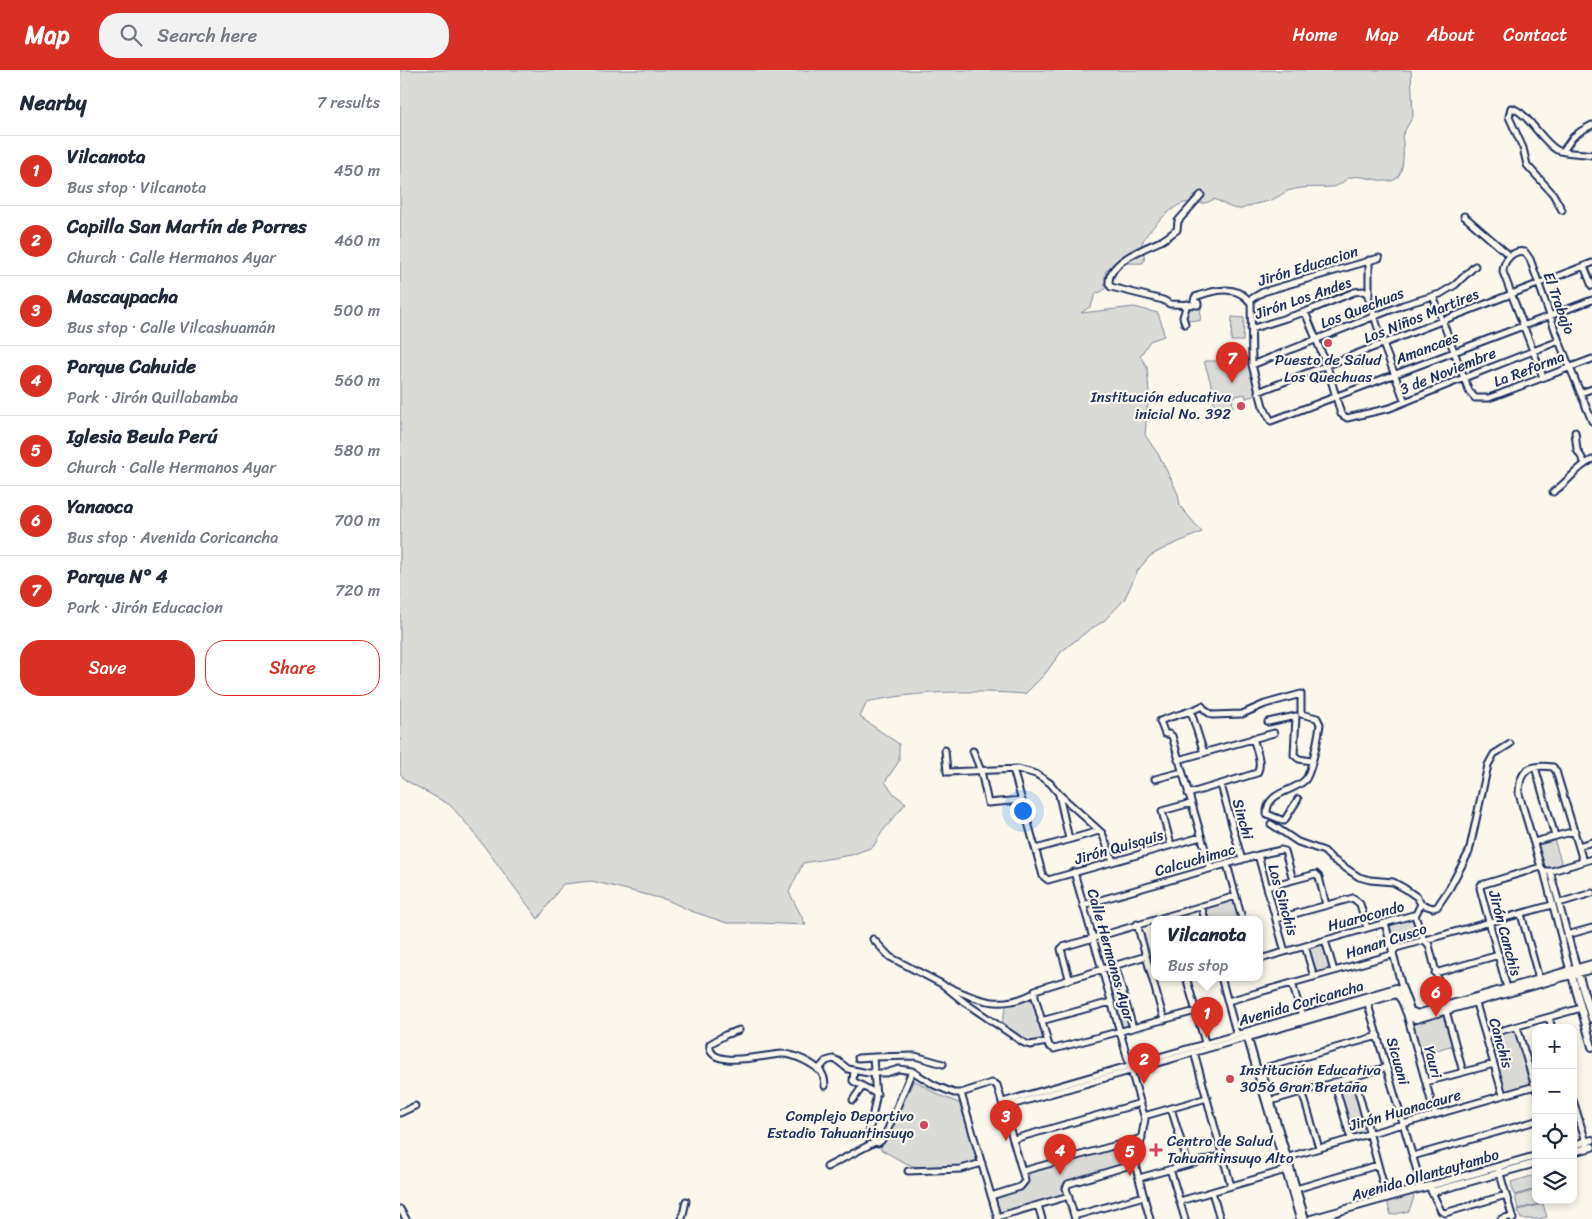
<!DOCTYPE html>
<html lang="en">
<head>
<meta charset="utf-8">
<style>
  :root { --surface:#fff; --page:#f2f2f3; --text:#1f2937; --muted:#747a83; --line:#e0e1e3; --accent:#d93025 }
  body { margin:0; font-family:Sriracha,sans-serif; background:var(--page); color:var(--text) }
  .controls { position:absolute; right:15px; bottom:15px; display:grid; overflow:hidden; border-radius:10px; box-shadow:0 2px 8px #0003 }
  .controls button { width:45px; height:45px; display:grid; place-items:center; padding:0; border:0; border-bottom:1px solid var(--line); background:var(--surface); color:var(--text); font:25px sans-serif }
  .you { position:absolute; left:622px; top:740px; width:18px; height:18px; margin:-12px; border:4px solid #fff; border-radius:50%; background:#1a73e8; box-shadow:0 0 0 8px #1a73e833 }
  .badge { display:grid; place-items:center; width:32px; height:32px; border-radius:50%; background:var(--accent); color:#fff; font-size:16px; font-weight:700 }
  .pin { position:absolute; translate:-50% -41px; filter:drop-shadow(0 1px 2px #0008) }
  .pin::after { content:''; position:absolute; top:26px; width:18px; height:15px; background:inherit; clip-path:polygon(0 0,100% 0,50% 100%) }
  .popup { position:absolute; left:751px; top:846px; width:112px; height:65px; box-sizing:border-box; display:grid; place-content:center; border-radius:10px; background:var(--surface); filter:drop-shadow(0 1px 4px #0005); font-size:16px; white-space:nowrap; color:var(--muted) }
  .popup b { font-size:19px; color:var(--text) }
  .popup::after { content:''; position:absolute; left:50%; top:100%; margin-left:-10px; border:10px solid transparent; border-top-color:var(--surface) }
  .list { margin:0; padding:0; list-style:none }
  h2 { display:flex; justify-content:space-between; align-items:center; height:65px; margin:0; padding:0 20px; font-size:21px }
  h2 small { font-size:16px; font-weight:400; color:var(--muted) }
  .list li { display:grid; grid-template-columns:32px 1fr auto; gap:15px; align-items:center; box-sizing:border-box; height:70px; padding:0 20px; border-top:1px solid var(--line) }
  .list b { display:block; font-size:19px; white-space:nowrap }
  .list p { margin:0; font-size:16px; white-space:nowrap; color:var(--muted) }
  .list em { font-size:16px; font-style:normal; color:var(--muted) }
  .actions { display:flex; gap:10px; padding:15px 20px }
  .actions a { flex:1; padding:11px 0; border:1px solid var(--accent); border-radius:20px; text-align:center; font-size:18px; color:var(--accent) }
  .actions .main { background:var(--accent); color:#fff }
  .icon { flex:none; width:28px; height:28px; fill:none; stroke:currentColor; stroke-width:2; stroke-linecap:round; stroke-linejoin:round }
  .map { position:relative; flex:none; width:1192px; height:1149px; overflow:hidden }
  header { display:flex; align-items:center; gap:30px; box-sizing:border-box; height:70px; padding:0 25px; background:var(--accent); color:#fff }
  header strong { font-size:24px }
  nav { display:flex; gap:28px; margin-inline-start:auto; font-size:18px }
  .search { width:350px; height:45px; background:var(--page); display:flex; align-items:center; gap:12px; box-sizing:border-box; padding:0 18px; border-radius:20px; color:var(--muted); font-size:19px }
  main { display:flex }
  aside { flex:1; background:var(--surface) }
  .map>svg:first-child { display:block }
  .green { fill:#dadad7; stroke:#7a849a }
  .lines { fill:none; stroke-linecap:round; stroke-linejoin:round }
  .minor-casing { stroke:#1b2f5e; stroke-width:9 }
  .tertiary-casing { stroke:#1b2f5e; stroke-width:10 }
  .minor { stroke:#fbf7ec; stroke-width:5 }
  .tertiary { stroke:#fbf7ec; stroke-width:6 }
  .poi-dot { fill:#d1495b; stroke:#fbf7ec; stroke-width:2 }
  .labels { text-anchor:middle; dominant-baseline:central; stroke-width:4.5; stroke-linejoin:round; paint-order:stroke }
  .street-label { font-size:15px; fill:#1b2f5e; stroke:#fbf7ec }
  .poi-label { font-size:15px; fill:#1b2f5e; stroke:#fbf7ec; text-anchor:end }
</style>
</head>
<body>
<header>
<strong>Map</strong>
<div class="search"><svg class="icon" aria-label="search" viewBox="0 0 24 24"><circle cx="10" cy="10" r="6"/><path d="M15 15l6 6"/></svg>Search here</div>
<nav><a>Home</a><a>Map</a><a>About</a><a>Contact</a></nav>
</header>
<main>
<aside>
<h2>Nearby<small>7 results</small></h2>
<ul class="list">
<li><span class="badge">1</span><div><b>Vilcanota</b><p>Bus stop · Vilcanota</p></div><em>450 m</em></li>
<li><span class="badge">2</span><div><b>Capilla San Martín de Porres</b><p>Church · Calle Hermanos Ayar</p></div><em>460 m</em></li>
<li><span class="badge">3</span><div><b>Mascaypacha</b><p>Bus stop · Calle Vilcashuamán</p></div><em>500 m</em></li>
<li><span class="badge">4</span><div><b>Parque Cahuide</b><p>Park · Jirón Quillabamba</p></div><em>560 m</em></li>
<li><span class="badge">5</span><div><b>Iglesia Beula Perú</b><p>Church · Calle Hermanos Ayar</p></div><em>580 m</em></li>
<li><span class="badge">6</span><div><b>Yanaoca</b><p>Bus stop · Avenida Coricancha</p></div><em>700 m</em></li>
<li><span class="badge">7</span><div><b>Parque N° 4</b><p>Park · Jirón Educacion</p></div><em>720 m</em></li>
</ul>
<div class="actions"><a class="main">Save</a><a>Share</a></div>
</aside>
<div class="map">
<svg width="1192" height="1149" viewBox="0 0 1192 1149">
  <rect width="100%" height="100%" fill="#fbf7ec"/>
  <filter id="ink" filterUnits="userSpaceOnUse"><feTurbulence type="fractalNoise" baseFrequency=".02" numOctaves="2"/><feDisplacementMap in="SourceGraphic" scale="10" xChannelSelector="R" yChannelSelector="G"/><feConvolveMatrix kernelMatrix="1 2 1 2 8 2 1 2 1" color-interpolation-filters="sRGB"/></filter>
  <g filter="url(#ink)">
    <!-- green -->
    <path class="green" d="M0 0H1011L1013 46 1002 66C1004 76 1005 102 996 109 987 116 964 104 952 107 945 108 940 117 932 117 918 118 906 116 891 120 885 121 878 128 871 130 864 133 856 133 849 136 845 137 843 140 839 139 830 139 822 132 814 129 805 136 794 132 784 133 773 135 744 163 742 174 741 181 747 185 743 193 733 194 705 190 705 206 705 211 707 213 706 218L701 222 696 223 691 236 681 243 734 237 758 243 762 255 764 266 750 271 740 286 747 297 749 322 745 365 758 384 771 409 778 424 780 436 802 462 767 477 750 486 738 500 724 530 704 551 689 560 662 581 644 605 625 624C572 620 518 621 467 632L460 647 499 674V691L485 712 495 725 506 733 482 762 473 777 451 785 403 793 389 822 406 855 359 853H327L291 841 267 830 192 811 163 814 138 849 72 760 50 735 5 710 0 703Z
      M787 235H801L800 251 787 250Z
      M832 247 844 248 843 271H831Z
      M847 288 856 325 846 328 845 324 832 327 833 337 824 345 815 344 812 317 804 291H832Z
      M1154 769 1162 795 1147 798 1143 796 1137 775 1138 773Z
      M833 830 839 849H808L805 838Z
      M1012 848 1014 849 1020 870 995 878 989 855Z
      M923 873 931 900 915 905 907 878Z
      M714 898 732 957 721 960 703 901Z
      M633 927 645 970 629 973 601 956 607 933Z
      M1044 945 1053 975 1021 985 1012 955Z
      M1116 958 1133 1016 1103 1024 1087 966Z
      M954 1008 968 1062 948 1067 933 1015Z
      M514 1010 539 1025 559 1033 570 1060 577 1093C559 1098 525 1102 508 1094 499 1090 489 1084 480 1079Z
      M737 1071 739 1073 736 1086 730 1093 664 1113 665 1122 663 1125 600 1143 595 1127 623 1119 627 1111 631 1100Z
      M1135 1105 1136 1119 1114 1125 1111 1112Z
      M1136 1120V1130H1142L1143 1133 1118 1139 1115 1126Z
      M1012 1124 1014 1127 1009 1141 991 1145 987 1131Z
      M1143 1134 1147 1147 1139 1149H1121L1118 1140Z"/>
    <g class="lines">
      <defs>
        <path id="minor" d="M1163 81 1173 67 1181 61 1192 55
          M801 125 778 151 777 160C772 163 767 168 761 171 745 178 707 192 709 214L711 217 763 230 770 234 798 235V233L794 231 795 227C814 220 836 214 850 232
          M1162 140 1153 124 1127 95 1123 78 1109 47 1111 38C1127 41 1141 71 1157 80 1166 84 1182 83 1192 85
          M1064 146 1110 186
          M979 188 863 222 851 229 852 295 863 336 871 351 1192 230
          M1184 196 1192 216
          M969 225V190
          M1033 226 1069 321 1075 328H1089L1192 289
          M905 242 927 296 941 344 947 348 990 338 1064 308 1159 271
          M785 254 783 247 787 234
          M851 259 905 242 954 222 963 221 967 223 983 274 1005 332
          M852 295 1003 235 1040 224 1055 215 1075 196
          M1143 307 1103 202C1103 191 1113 179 1125 182L1130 189 1159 271 1192 351
          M858 322 1192 193
          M1180 323 1192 319
          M1175 362 1177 380 1185 393
          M1153 422C1168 413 1176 397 1192 390
          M791 642 804 683
          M868 652 896 646 894 685 899 689 911 691
          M545 680 547 702 618 699 636 704 650 713 659 724 702 763 713 791
          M573 681 581 701 588 733 622 730
          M778 690 874 663
          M1135 697 1155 766
          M613 699 643 806 648 810 801 767
          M755 709 782 702
          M821 715 842 790
          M788 724 857 703C863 694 856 679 853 668
          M659 725 669 769
          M871 754 898 772 924 781 932 789 959 807 970 810 993 812 1004 818 1017 827 1021 834
          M1134 772 1175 761
          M771 775 762 741 791 733
          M1179 776 1192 772
          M636 779 699 761
          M858 785 885 882
          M827 794 842 849
          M1141 797 1119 724C1119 699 1130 694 1153 697L1156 701 1183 791
          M812 798 810 796 772 666 769 664H765L760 651C774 645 789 643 802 636L806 641 812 645 842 644 865 634 901 624V644L917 648 920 654C919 664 911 704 905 710 894 722 866 721 867 744L884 751 898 729
          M1144 801 1170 901
          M1150 801 1177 899
          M674 802 745 1049 736 1098 750 1149
          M867 817 916 804 919 807 926 835
          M1159 833 1192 823
          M683 835 858 785 881 780 885 781 893 810
          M801 836 805 849
          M1121 844 1139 909
          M1015 846 1021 834 1033 838 1037 837 1049 819 1069 782 1088 695 1094 684 1110 674
          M876 849 953 828 960 834 967 858
          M985 853 1003 921
          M737 854 764 950
          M1167 865 1192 858
          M473 869 490 887 542 914 564 932 624 973 630 975 647 972
          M925 870 934 901
          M905 876 914 907
          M746 886 635 920V927L649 976 654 979 796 941
          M860 889 1013 845 1015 846 1023 868 1029 875 1045 937
          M715 895 733 958
          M1035 903 1099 885
          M786 907 806 976
          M821 907 836 962 839 964
          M669 908 661 879 663 877 836 826
          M892 913 902 946
          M549 917C579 931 602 940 634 923
          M1107 918 1080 818 1081 815 1141 797 1144 801H1152L1192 789
          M1075 930 1103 1025
          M828 931 991 885 996 878 1152 835
          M967 931 1022 1118
          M1046 941 1063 1002
          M1007 945 1035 1045
          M1149 948 1152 958
          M641 951 711 932
          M1117 957 1136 1020
          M339 960 325 965 310 974C306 1001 369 984 382 984 394 984 413 993 421 1002 424 1006 425 1011 425 1016
          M1086 965 1181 938
          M794 982 831 1116
          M458 988 473 987
          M861 999 978 966
          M418 1000 426 991 433 989 438 991 448 999 468 1003H486L499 999 512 1001 534 1015 554 1023H561L592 1013 597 1015 625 1111 620 1117 591 1126
          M454 1000 453 1011 477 1024
          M954 1006 987 1128
          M934 1012 951 1069
          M1026 1012 1094 994
          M902 1021 919 1078
          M561 1023 598 1149
          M453 1030 462 1017
          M1173 1030 1187 1075
          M603 1032 846 962
          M867 1032 987 997
          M604 1037 848 967
          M771 1038 788 1094
          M0 1043 15 1036
          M744 1046 807 1028
          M614 1069 741 1033
          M475 1072 469 1063 476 1028 473 987 515 986 543 994
          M1013 1086 1136 1051
          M885 1088 1135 1016
          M427 1097 475 1072 478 1073 481 1071 488 1059 512 1001
          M1098 1097 1113 1149
          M770 1099 785 1149
          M508 1101 561 1099 582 1093
          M623 1101 742 1068
          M739 1108 823 1085
          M896 1119 978 1095
          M812 1122 820 1149
          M1032 1122 1041 1141 1045 1143 1106 1125
          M780 1131 886 1100
          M638 1135 642 1149
          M0 1139 6 1149
          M674 1146 744 1126
          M597 1147 669 1126
          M282 1149 286 1131
          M675 1149 666 1118 668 1114 737 1093
          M1101 1149 1112 1146"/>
        <path id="tertiary" d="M1177 900 1192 949
          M1171 902 1192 977
          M848 967 996 924C1007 930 1002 948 1016 949L1192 899
          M862 1003 905 1149
          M1173 1075 1192 1070
          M1173 1082 1192 1077
          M1030 1116 1032 1122 1136 1093
          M900 1149 846 962 996 918 1003 921 1010 940 1017 944 1192 894
          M911 1149 1136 1086"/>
      </defs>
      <!-- minor casing -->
      <use href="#minor" class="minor-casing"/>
      <!-- tertiary casing -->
      <use href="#tertiary" class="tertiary-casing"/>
      <!-- minor -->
      <use href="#minor" class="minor"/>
      <!-- tertiary -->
      <use href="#tertiary" class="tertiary"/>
    </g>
  </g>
  <!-- markers -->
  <g class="poi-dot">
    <circle cx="928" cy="273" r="5"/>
    <circle cx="841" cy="336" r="5"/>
    <circle cx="830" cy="1009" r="5"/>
    <circle cx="524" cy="1055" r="5"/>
    <path d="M753.5 1072.5h5v5h5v5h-5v5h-5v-5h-5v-5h5z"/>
  </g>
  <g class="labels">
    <!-- street labels -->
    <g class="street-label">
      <text transform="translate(908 196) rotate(-17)">Jirón Educacion</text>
      <text transform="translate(903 228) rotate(-19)">Jirón Los Andes</text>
      <text transform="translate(1159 233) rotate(70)">El Trabajo</text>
      <text transform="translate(962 238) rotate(-21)">Los Quechuas</text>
      <text transform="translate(1021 246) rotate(-22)">Los Niños Martires</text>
      <text transform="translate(1027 278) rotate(-21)">Amancaes</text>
      <text transform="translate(1129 299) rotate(-21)">La Reforma</text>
      <text transform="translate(1048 301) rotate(-22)">3 de Noviembre</text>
      <text transform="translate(843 749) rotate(74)">Sinchi</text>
      <text transform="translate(719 777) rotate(-16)">Jirón Quisquis</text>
      <text transform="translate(795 790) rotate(-16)">Calcuchimac</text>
      <text transform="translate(883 830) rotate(74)">Los Sinchis</text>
      <text transform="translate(966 846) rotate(-15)">Huarocondo</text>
      <text transform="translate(1105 863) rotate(75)">Jirón Canchis</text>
      <text transform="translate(986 871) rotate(-18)">Hanan Cusco</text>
      <text transform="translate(711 885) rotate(74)">Calle Hermanos Ayar</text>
      <text transform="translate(901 933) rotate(-16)">Avenida Coricancha</text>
      <text transform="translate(1101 973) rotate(74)">Canchis</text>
      <text transform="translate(998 991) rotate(74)">Sicuani</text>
      <text transform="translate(1033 992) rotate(75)">Yauri</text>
      <text transform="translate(1005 1040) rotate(-16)">Jirón Huanacaure</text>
      <text transform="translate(1025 1105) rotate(-16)">Avenida Ollantaytambo</text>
    </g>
    <!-- poi labels -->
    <g class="poi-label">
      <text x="928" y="290" text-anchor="middle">Puesto de Salud<tspan x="928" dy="17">Los Quechuas</tspan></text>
      <text x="831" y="327">Institución educativa<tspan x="831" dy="17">inicial No. 392</tspan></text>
      <text x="840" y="1000" text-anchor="start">Institución Educativa<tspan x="840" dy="17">3056 Gran Bretaña</tspan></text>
      <text x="514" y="1046">Complejo Deportivo<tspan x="514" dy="17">Estadio Tahuantinsuyo</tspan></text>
      <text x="767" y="1071" text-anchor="start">Centro de Salud<tspan x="767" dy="17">Tahuantinsuyo Alto</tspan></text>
    </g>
  </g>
</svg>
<div class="controls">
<button>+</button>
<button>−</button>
<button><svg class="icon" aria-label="locate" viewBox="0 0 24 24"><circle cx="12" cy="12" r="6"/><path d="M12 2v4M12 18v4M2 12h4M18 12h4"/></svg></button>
<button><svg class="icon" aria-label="layers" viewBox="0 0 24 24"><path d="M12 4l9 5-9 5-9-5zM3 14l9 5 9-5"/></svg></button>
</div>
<div class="you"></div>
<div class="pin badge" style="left:807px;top:968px">1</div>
<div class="popup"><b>Vilcanota</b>Bus stop</div>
<div class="pin badge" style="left:744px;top:1014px">2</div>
<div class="pin badge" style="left:606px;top:1071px">3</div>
<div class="pin badge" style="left:660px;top:1105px">4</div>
<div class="pin badge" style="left:730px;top:1106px">5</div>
<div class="pin badge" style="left:1036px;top:947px">6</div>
<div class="pin badge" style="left:832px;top:313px">7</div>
</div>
</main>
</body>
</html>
